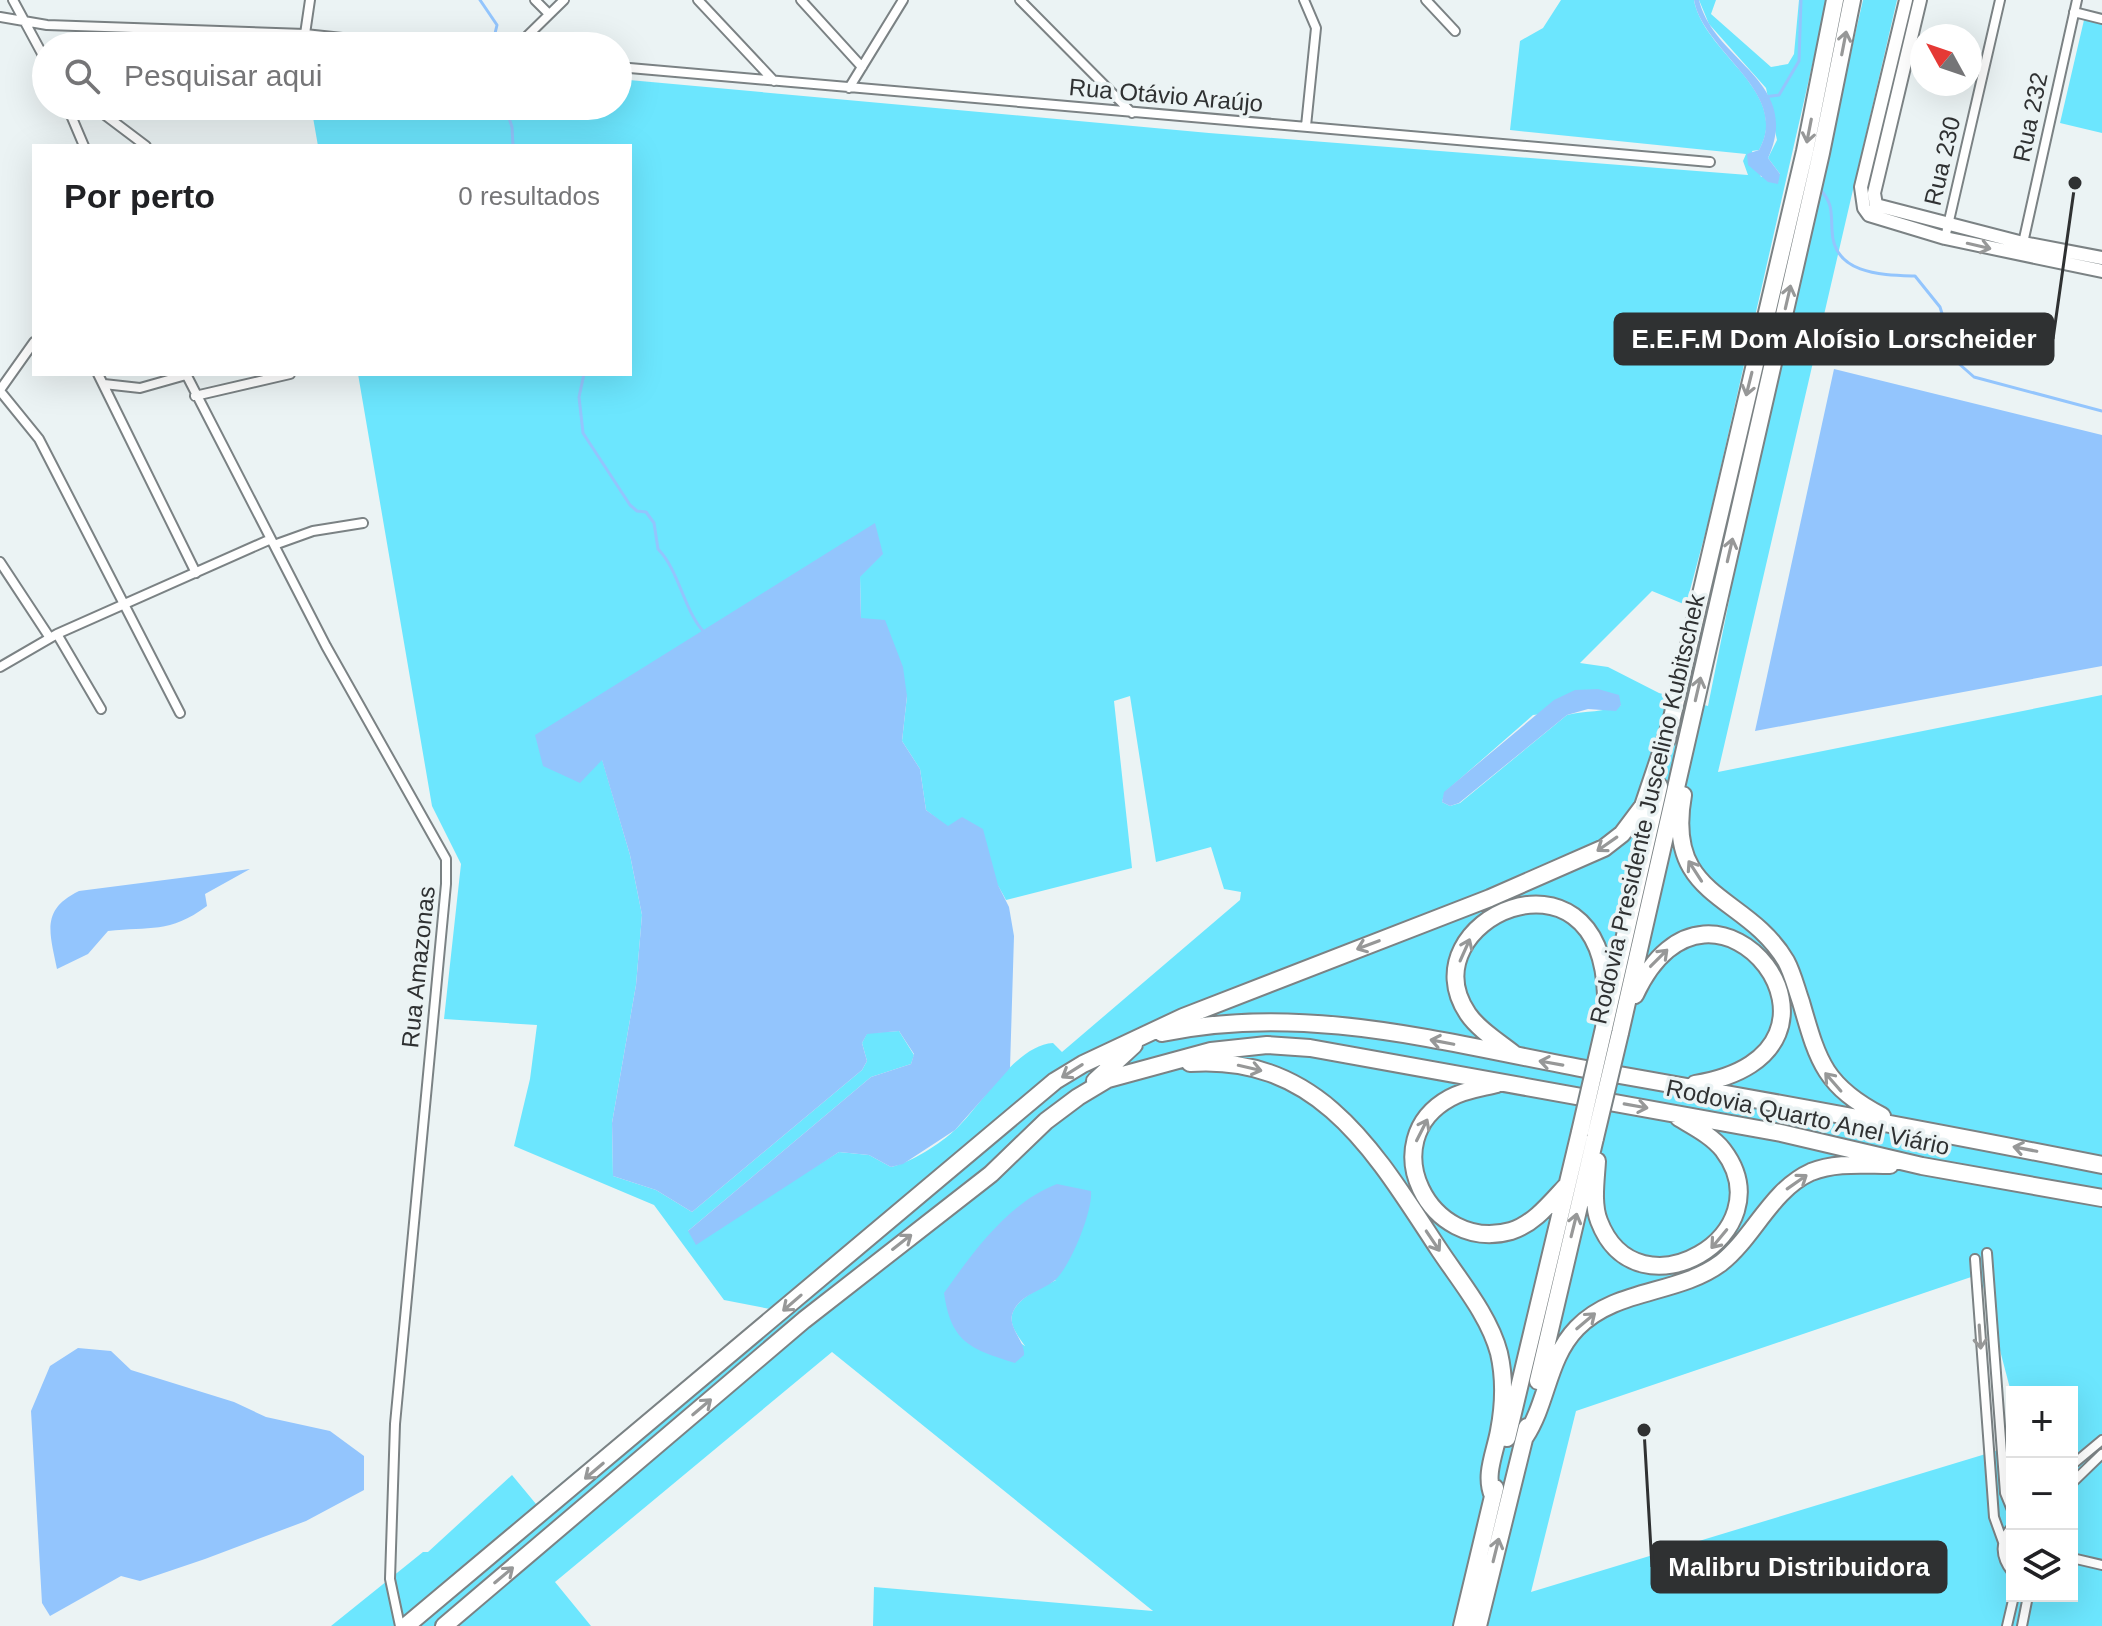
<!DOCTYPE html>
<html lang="pt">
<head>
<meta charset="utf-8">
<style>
  :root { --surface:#fff; --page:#f6f6f6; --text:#202124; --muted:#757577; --line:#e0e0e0 }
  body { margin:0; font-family:Arial,sans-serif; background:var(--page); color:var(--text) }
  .controls { position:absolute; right:24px; bottom:24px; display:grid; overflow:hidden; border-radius:0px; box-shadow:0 8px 32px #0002 }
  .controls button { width:72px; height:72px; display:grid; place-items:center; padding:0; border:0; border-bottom:2px solid var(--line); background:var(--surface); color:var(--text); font:40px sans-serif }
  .compass { position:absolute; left:1910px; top:24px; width:72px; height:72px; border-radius:50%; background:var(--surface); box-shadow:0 8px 32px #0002; rotate:310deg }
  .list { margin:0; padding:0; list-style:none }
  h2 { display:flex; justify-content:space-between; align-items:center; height:104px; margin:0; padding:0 32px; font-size:34px }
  h2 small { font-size:26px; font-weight:400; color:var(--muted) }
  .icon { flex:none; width:44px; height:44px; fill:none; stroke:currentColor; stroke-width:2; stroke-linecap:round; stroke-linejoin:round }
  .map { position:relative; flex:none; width:2102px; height:1626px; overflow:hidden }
  .search { position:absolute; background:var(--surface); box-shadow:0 8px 32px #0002; left:32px; top:32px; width:600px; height:88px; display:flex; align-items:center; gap:20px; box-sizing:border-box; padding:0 28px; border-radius:44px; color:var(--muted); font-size:30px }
  .panel { position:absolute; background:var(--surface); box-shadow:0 8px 32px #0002; left:32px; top:144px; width:600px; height:232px; border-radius:0px }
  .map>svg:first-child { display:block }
  .green { fill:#6ce6fe; fill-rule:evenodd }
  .water { fill:#93c5fd }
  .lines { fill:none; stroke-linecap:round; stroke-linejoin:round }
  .stream { stroke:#93c5fd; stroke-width:3 }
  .street-casing { stroke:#7b8284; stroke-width:12 }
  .secondary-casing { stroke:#7b8284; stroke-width:16 }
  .highway-casing { stroke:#7b8284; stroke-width:20 }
  .street { stroke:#fff; stroke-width:8 }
  .secondary { stroke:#fff; stroke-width:12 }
  .highway { stroke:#fff; stroke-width:16 }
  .highway-bridge-casing { stroke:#7b8284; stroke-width:20; stroke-linecap:butt }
  .highway-bridge { stroke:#fff; stroke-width:16 }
  .oneway { stroke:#979898 }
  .labels { text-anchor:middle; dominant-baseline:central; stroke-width:7; stroke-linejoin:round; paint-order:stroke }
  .street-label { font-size:24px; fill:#2f3132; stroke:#ebf3f4 }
  .leader { fill:none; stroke:#2f3132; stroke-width:3 }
  .callout-dot { fill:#2f3132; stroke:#ebf3f4; stroke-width:3 }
  .callout { fill:#2f3132; stroke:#2f3132; stroke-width:3 }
  .callout-label { font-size:26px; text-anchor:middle; font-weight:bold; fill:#fff }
</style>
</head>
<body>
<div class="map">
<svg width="2102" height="1626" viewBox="0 0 2102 1626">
  <rect width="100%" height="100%" fill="#ebf3f4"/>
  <!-- green -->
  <path class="green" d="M1561 0H1694C1703 53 1792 92 1759 150L1752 151 1761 177 1780 174 1768 158 1777 140 1766 88 1709 24 1699 0H1716L1711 14 1771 67 1788 64 1794 54 1799 0H1827L1708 523 1686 605 1652 591 1580 663 1608 667 1659 693 1708 706 1730 596 1729 587 1863 0H1897L1718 772 2102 695V1626H873L874 1587 1153 1611 832 1352 555 1582 591 1626H331L423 1552H428L512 1475 536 1504 770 1309 724 1300 654 1205 514 1146 530 1079 537 1025 444 1019 461 864 432 806 358 374H630V146H318L311 106H618V79L1209 133 1748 175 1743 161 1746 154 1510 130 1520 41 1543 28ZM860 577 861 618 907 696 902 741 920 769 926 810C956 833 989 865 1006 900L1132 868 1114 701 1130 696 1156 862 1211 847 1224 889 1241 892 1240 900 1062 1052 1053 1043C1016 1045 982 1104 956 1129 940 1144 912 1162 891 1167L869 1155 839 1152 775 1191 688 1231 871 1077 911 1064 914 1055 899 1031 867 1033 862 1043 867 1061 862 1070 692 1212 656 1190 613 1176 612 1123 636 985 642 915 630 855 602 759ZM1621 705C1604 713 1586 710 1567 715L1460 803 1450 806 1442 802 1445 792 1533 715ZM1980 1274 2012 1396V1392H2072V1596H2012V1446L1531 1592 1576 1411ZM1056 1280C1042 1288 1007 1301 1012 1323 1013 1330 1021 1340 1025 1346L944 1293Z
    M2084 20 2102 24V133L2060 123Z"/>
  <!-- water -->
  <path class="water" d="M1694 0H1699C1714 62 1803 81 1768 158L1780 174 1778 184 1768 182 1748 165 1747 154 1759 150C1791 92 1703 52 1694 0Z
    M1834 369 2102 435V666L1755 731Z
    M875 523 883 554 860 577 861 618 885 620 903 667 907 696 902 741 920 769 926 810 948 826 962 817 983 829 998 885 1009 907 1014 936 1010 1068 955 1130 903 1164 891 1167 869 1155 839 1152 696 1245 688 1231 871 1077 911 1064 914 1054 899 1031 867 1034 862 1043 867 1061 862 1070 692 1212 656 1190 613 1176 612 1123 636 985 642 915 630 855 602 760 580 783 543 766 535 735Z
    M1598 689 1619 695 1621 705 1616 711 1588 709 1567 715 1459 803 1450 806 1442 802 1444 792 1554 700 1575 690Z
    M250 869 205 894 207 906C169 934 150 926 108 931L88 954 57 969C50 933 40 910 79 891Z
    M1057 1184 1091 1191C1093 1211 1070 1268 1054 1281 1040 1292 1018 1295 1012 1315 1009 1329 1025 1341 1024 1355L1015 1363C971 1349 951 1343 944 1293 973 1252 1009 1202 1057 1184Z
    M78 1348 111 1351 131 1370 234 1402 266 1417 330 1431 364 1456V1490L306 1521 205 1559 140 1581 121 1576 50 1616 42 1603 31 1411 50 1366Z"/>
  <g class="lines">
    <!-- stream -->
    <path class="stream" d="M480 0 497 25 492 46
      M1764 97 1779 95 1799 61 1801 0
      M505 106 512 127 513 146
      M1820 189C1833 204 1831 211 1832 230 1833 275 1883 275 1915 276L1940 307 1957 362 1974 377 2102 411
      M584 374 579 397 583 433 630 505 637 511 646 512 654 523 658 549C679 570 684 611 704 632"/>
    <defs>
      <path id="street" d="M13 0 46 61
        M535 0 549 14
        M698 0 774 81
        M801 0 862 67
        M1020 0 1132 113
        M1304 0 1316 28 1306 126
        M1426 0 1455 31
        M2074 12 2102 19
        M0 17 47 25 305 34 417 46
        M305 34 310 0
        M517 46 564 0
        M618 67 1710 162
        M849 88 903 0
        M67 106 84 146
        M93 106 146 146
        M1945 238 2000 0
        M2023 243 2077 0
        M98 374 196 573
        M186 374 326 646 446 859V884L395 1424 390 1579 400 1626
        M104 384 140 388 186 375
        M0 390 34 342
        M0 391 39 439 180 713
        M195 396 290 374
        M274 545 313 531 363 523
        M0 562 50 638
        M57 634 101 709
        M0 667 57 634 271 539
        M1987 1253 2005 1493 2012 1510
        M1975 1259 1994 1517 2003 1542
        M2072 1465 2102 1440
        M2072 1483 2102 1454
        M2012 1527C1999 1541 2000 1557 2012 1572
        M2072 1558 2102 1565
        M2007 1626 2014 1596
        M2022 1626 2028 1596"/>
      <path id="secondary" d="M1906 0 1861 187 1864 208 1869 215 1945 238 2102 271
        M1876 205 2023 243 2102 258
        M1876 205 1874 193 1920 0"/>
      <path id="highway" d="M1667 739 1805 151 1835 0
        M1683 795C1664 900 1746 893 1786 961 1793 974 1796 988 1801 1002 1818 1061 1824 1086 1882 1116
        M1635 995C1712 829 1887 1053 1695 1084
        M1604 1028 1659 786
        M1162 1033C1306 1002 1449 1044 1591 1070 1762 1100 1932 1131 2102 1165
        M1620 1033 1821 153 1852 0
        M1514 1054C1499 1042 1479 1030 1468 1014 1405 921 1601 832 1606 995
        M1190 1063C1320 1054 1376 1154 1438 1248 1459 1280 1489 1315 1499 1353 1505 1379 1504 1405 1499 1431 1495 1453 1484 1475 1493 1496
        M1095 1081 1134 1045
        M1497 1084C1481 1088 1464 1090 1450 1098 1373 1140 1429 1254 1511 1231 1534 1224 1551 1202 1567 1185
        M1597 1161C1596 1180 1592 1203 1599 1221 1637 1321 1787 1234 1723 1150 1712 1136 1694 1127 1679 1118
        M1538 1381 1595 1138
        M1525 1437C1548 1402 1547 1359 1577 1328 1616 1288 1678 1295 1721 1263 1754 1237 1771 1190 1811 1172 1835 1162 1863 1165 1890 1165
        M1507 1438 1580 1132
        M406 1626 1055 1081 1083 1064 1183 1017 1490 898 1604 848 1622 834 1643 806 1669 729
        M444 1626 804 1320 991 1174 1046 1121 1078 1097 1108 1079 1211 1051 1267 1045 1310 1048 1781 1133 1922 1166 2102 1198
        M1462 1626 1495 1488
        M1478 1626 1527 1427"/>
    </defs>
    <!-- street casing -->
    <use href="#street" class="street-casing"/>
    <!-- secondary casing -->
    <use href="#secondary" class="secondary-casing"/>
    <!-- highway casing -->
    <use href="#highway" class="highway-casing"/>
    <!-- street -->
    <use href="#street" class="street"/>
    <!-- secondary -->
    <use href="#secondary" class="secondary"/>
    <!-- highway -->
    <use href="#highway" class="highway"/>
    <defs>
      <path id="highway-bridge" d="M1580 1132 1604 1028
        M1595 1138 1620 1033"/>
    </defs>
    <!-- highway-bridge casing -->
    <use href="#highway-bridge" class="highway-bridge-casing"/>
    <!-- highway-bridge -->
    <use href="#highway-bridge" class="highway-bridge"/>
  </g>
  <!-- one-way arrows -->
  <defs><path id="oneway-shaft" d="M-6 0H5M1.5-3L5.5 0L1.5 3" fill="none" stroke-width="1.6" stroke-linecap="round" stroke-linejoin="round" transform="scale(2)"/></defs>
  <g class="oneway">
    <use href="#oneway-shaft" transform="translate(1844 43) rotate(-79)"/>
    <use href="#oneway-shaft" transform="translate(1809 131) rotate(101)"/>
    <use href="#oneway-shaft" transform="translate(1979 246) rotate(13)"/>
    <use href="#oneway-shaft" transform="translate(1788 297) rotate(-77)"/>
    <use href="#oneway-shaft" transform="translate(1749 384) rotate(104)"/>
    <use href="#oneway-shaft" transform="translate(1730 550) rotate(-77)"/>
    <use href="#oneway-shaft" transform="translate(1698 689) rotate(-77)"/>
    <use href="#oneway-shaft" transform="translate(1607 844) rotate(145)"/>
    <use href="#oneway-shaft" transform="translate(1695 871) rotate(-123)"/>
    <use href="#oneway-shaft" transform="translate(1368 945) rotate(159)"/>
    <use href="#oneway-shaft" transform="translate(1465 950) rotate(-66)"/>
    <use href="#oneway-shaft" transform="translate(1659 958) rotate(-45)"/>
    <use href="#oneway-shaft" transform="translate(1442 1042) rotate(-169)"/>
    <use href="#oneway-shaft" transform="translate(1551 1063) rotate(-170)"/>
    <use href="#oneway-shaft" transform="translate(1250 1068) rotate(13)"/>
    <use href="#oneway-shaft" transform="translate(1072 1071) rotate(148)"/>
    <use href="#oneway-shaft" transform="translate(1833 1082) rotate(-131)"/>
    <use href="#oneway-shaft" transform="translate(1636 1106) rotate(10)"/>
    <use href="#oneway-shaft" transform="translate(1422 1130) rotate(-63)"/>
    <use href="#oneway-shaft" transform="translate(2025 1149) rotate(-169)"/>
    <use href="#oneway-shaft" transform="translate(1797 1182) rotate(-35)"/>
    <use href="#oneway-shaft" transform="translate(1574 1225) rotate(-76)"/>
    <use href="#oneway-shaft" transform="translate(1719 1239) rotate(130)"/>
    <use href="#oneway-shaft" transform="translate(1433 1241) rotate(56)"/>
    <use href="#oneway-shaft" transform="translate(902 1242) rotate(-38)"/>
    <use href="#oneway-shaft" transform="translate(792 1303) rotate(139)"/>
    <use href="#oneway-shaft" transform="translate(1586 1321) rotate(-40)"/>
    <use href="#oneway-shaft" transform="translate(1980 1337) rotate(86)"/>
    <use href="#oneway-shaft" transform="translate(702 1407) rotate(-40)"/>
    <use href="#oneway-shaft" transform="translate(594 1471) rotate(140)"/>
    <use href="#oneway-shaft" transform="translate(1496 1550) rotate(-76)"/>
    <use href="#oneway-shaft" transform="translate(504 1575) rotate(-40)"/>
  </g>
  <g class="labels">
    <!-- street labels -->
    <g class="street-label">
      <text transform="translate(1166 95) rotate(5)">Rua Otávio Araújo</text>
      <text transform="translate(2030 117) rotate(-78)">Rua 232</text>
      <text transform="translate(1942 161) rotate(-77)">Rua 230</text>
      <text transform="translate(1647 809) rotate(-77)">Rodovia Presidente Juscelino Kubitschek</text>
      <text transform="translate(418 967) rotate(-84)">Rua Amazonas</text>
      <text transform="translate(1808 1117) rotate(12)">Rodovia Quarto Anel Viário</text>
    </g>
  </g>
  <!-- callouts -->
  <path class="leader" d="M2075 183L2053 339M1644 1430L1652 1567"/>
  <g class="callout-dot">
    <circle cx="2075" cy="183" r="8"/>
    <circle cx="1644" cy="1430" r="8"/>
  </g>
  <g class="callout">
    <rect x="1615" y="314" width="438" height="50" rx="8"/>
    <rect x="1652" y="1542" width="294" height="50" rx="8"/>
  </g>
  <g class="callout-label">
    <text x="1834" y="348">E.E.F.M Dom Aloísio Lorscheider</text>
    <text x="1799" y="1576">Malibru Distribuidora</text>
  </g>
</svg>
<div class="controls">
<button>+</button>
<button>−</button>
<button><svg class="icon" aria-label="layers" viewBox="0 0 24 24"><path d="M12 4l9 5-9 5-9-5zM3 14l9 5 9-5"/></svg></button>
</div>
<svg class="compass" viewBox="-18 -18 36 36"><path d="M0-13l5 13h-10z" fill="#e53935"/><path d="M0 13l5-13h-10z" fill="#757577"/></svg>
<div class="search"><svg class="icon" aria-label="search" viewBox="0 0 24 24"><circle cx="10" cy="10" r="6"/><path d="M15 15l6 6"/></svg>Pesquisar aqui</div>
<section class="panel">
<h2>Por perto<small>0 resultados</small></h2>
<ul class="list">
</ul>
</section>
</div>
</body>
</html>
